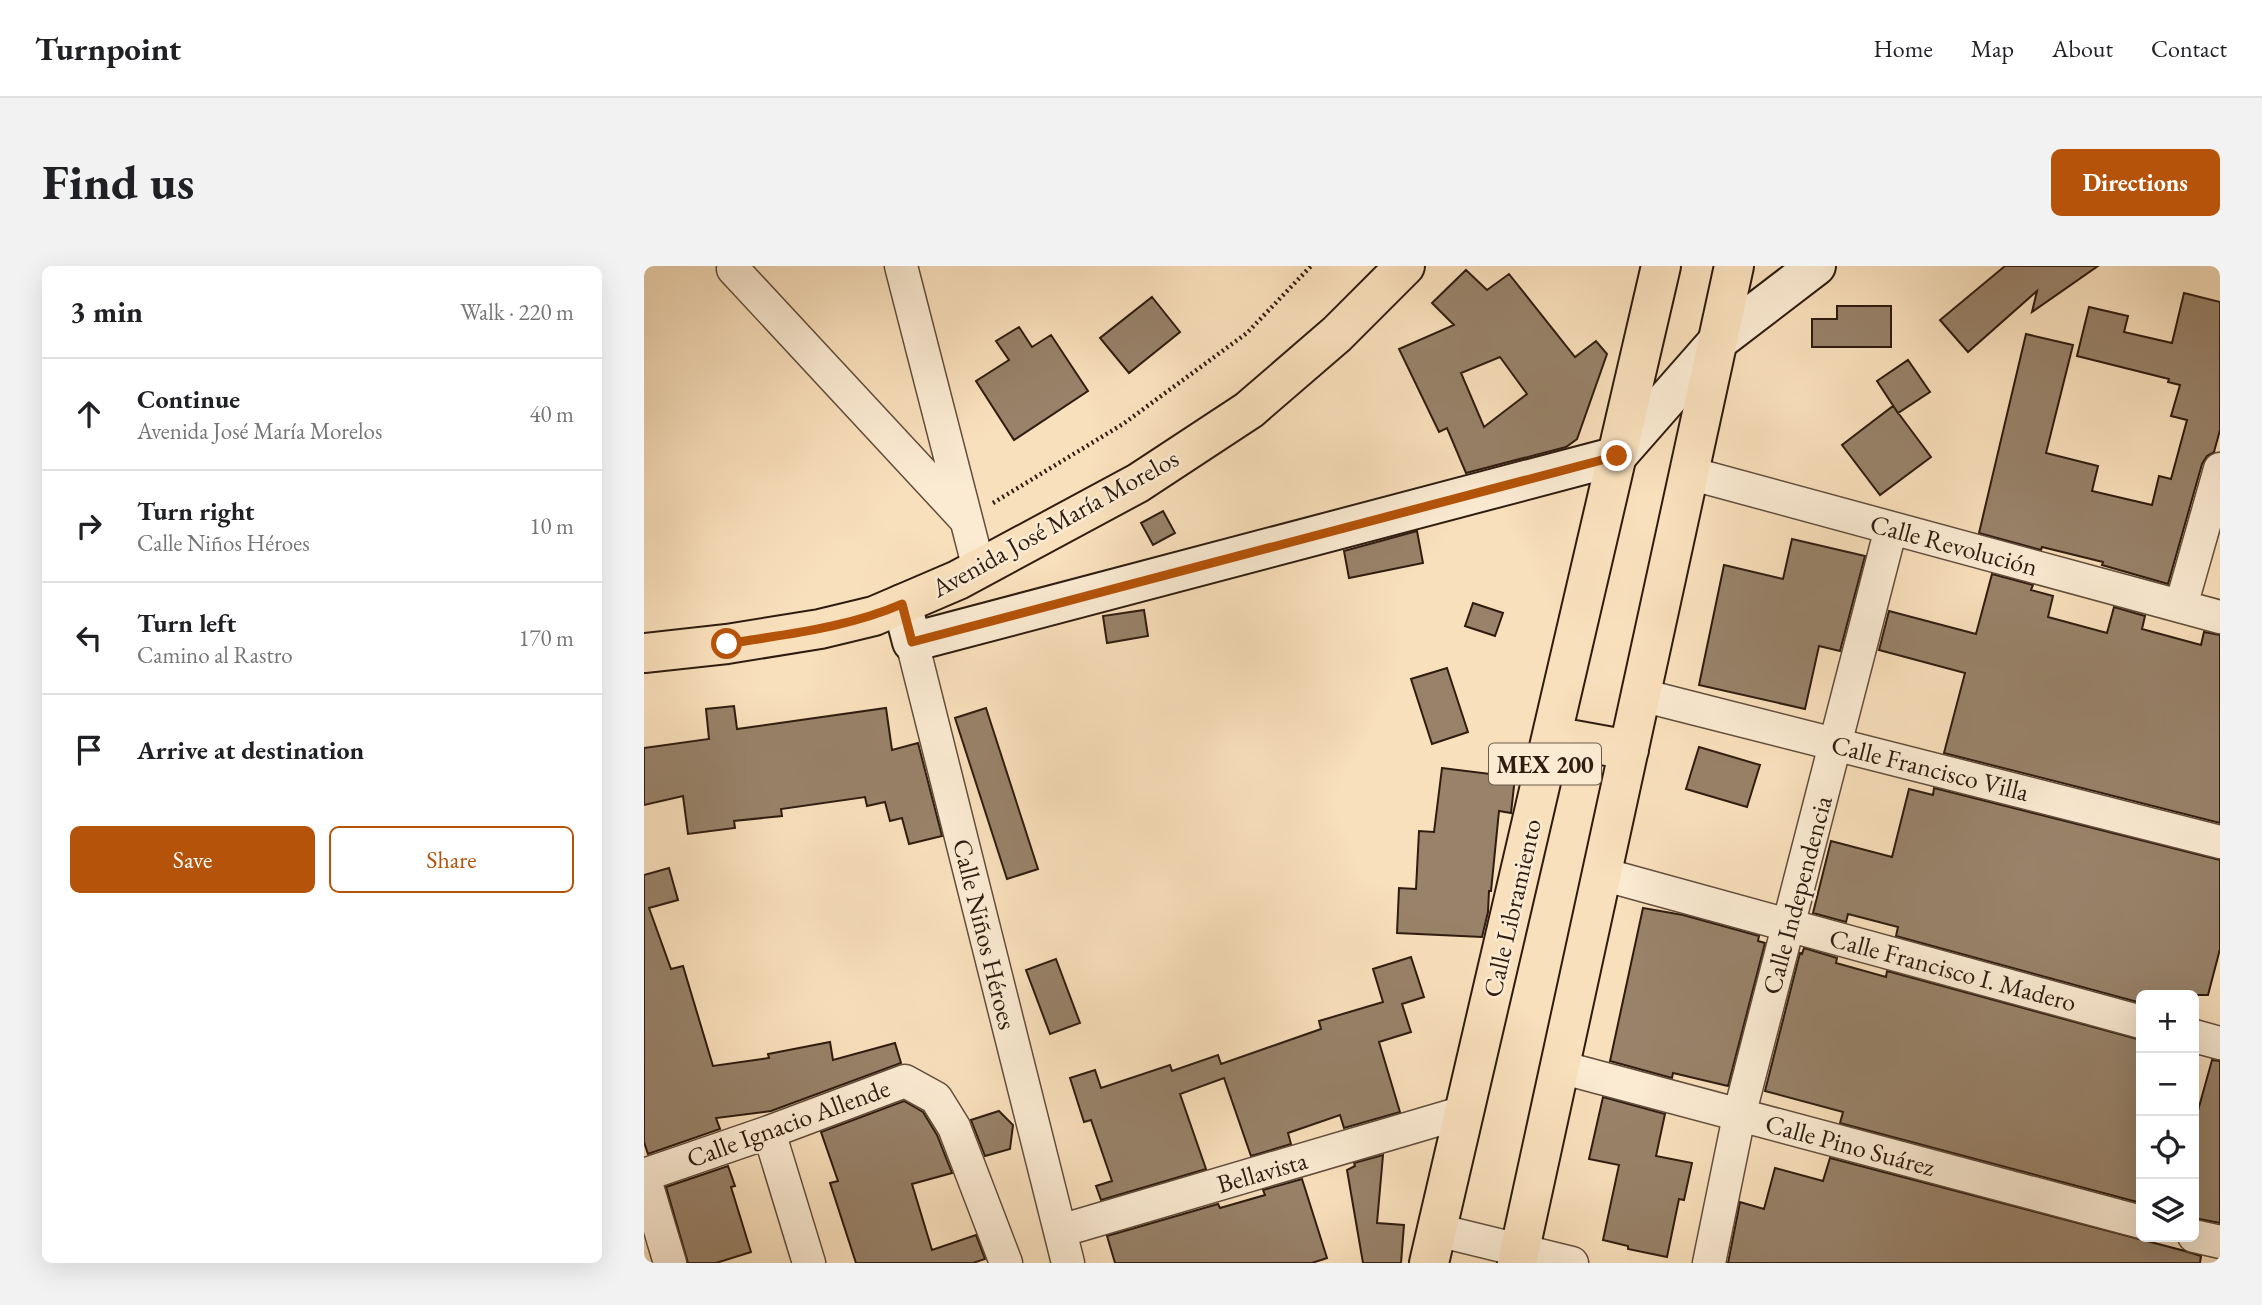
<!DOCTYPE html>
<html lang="en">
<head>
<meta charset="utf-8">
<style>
  :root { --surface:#fff; --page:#f2f2f2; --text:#202124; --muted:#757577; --line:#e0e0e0; --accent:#b45309 }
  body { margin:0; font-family:"EB Garamond",serif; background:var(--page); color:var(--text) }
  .controls { position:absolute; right:21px; bottom:21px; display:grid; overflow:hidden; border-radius:10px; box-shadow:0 7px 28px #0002 }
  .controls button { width:63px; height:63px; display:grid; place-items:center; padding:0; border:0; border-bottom:2px solid var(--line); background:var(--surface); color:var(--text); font:35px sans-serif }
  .stop { position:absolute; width:21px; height:21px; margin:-16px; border:5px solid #b45309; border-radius:50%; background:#fff }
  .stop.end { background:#b45309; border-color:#fff; box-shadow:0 2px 7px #0008 }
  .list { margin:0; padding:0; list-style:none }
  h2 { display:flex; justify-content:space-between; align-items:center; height:91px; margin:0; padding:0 28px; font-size:30px }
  h2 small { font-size:23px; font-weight:400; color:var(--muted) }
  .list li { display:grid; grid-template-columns:46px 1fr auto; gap:21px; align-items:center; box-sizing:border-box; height:112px; padding:0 28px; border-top:2px solid var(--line) }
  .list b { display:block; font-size:26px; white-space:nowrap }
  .list p { margin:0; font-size:23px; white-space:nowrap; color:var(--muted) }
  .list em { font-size:23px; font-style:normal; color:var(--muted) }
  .actions { display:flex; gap:14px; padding:21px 28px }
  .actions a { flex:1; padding:16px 0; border:2px solid var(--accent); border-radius:10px; text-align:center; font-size:24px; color:var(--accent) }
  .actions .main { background:var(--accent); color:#fff }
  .icon { flex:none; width:38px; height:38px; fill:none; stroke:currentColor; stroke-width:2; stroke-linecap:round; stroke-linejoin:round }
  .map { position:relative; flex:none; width:1576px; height:997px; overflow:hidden; border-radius:10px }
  header { display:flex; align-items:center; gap:42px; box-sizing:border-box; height:98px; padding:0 35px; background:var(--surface); border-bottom:2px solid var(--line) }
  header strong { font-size:33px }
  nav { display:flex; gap:38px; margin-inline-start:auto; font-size:24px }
  .intro { display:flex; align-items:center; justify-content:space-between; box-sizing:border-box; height:168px; padding:0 42px }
  h1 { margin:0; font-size:49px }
  .button { padding:18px 32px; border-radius:10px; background:var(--accent); color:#fff; font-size:24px; font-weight:700 }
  main { display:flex; gap:42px; padding:0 42px }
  aside { flex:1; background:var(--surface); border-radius:10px; box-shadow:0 7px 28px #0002 }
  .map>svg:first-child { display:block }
  .building { fill:#988269; stroke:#2f1c10; stroke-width:2; fill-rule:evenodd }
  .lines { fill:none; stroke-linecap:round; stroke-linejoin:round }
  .street-casing { stroke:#624d3b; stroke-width:35 }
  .secondary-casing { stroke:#2f1c10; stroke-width:42 }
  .primary-casing { stroke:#2f1c10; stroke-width:42 }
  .highway-casing { stroke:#2f1c10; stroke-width:42 }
  .path { stroke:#2f1c10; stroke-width:4.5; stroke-dasharray:2 3.5; stroke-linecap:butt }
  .street { stroke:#fbebd3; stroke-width:32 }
  .secondary { stroke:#fbebd3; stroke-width:38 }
  .primary { stroke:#f9e0bc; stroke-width:38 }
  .highway { stroke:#f9e0bc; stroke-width:38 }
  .route { stroke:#b45309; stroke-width:9 }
  .labels { text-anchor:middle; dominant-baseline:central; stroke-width:5; stroke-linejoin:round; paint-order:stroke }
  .shield { fill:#fbebd3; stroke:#6c5a4a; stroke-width:2 }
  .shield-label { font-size:24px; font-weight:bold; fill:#2f1c10 }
  .street-label { font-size:26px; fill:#2f1c10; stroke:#fbebd3 }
</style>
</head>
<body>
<header>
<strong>Turnpoint</strong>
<nav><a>Home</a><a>Map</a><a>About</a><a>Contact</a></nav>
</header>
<div class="intro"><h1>Find us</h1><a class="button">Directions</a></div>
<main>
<aside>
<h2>3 min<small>Walk · 220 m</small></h2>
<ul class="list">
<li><svg class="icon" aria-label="ahead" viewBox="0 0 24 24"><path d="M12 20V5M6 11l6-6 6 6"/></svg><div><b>Continue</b><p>Avenida José María Morelos</p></div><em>40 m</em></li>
<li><svg class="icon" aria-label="right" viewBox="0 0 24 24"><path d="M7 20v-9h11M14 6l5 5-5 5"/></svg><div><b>Turn right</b><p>Calle Niños Héroes</p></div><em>10 m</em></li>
<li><svg class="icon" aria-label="left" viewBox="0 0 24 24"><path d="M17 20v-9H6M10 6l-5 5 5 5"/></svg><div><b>Turn left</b><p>Camino al Rastro</p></div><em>170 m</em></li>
<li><svg class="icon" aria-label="arrive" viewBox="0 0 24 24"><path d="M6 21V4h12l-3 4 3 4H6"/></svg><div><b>Arrive at destination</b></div></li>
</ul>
<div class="actions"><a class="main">Save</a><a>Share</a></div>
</aside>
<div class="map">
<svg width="1576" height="997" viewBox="0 0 1576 997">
  <rect width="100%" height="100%" fill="#f9e0bc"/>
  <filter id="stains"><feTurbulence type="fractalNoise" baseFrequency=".00286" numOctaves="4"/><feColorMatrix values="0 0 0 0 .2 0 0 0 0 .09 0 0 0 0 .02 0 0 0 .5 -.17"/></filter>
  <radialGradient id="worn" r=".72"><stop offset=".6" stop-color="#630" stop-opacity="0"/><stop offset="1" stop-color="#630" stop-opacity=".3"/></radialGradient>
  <!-- building -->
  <path class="building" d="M1361 0H1454L1388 46 1393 25 1324 86 1296 54Z
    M822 4 843 24 865 8 931 91 952 75 963 88 933 173 922 181 822 207 803 162 795 166 755 83 810 59 788 37ZM856 91 883 128 840 161 817 107Z
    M1540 27 1576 36V164L1570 186 1563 190 1558 198 1524 318 1458 299 1459 296 1398 281 1397 284 1335 267 1382 68 1429 79 1402 187 1454 200 1448 225 1508 239 1515 210 1527 213 1543 154 1527 150 1536 119 1524 116 1525 113 1433 90 1445 41 1484 50 1480 66 1528 77Z
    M508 31 536 66 485 107 456 72Z
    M1193 40H1247V81H1168V53H1193Z
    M375 61 388 81 407 69 444 125 370 174 332 115 365 94 352 75Z
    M1264 94 1286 126 1254 147 1233 115Z
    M1249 140 1287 191 1236 229 1198 179Z
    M519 245 531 267 509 279 497 257Z
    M773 265 779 297 705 312 700 285Z
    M1148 273 1221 290 1196 385 1175 380 1161 443 1055 419 1080 299 1139 313Z
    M1348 308 1389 319 1387 324 1409 330 1404 351 1463 367 1470 341 1501 350 1498 363 1557 379 1560 366 1576 369V557L1300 487 1321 407 1235 384 1245 345 1332 368Z
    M829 337 859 347 851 370 821 360Z
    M500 344 504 370 463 377 459 350Z
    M803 402 824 466 788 478 767 413Z
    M90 440 93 463 242 442 248 484 274 477 298 570 265 578 258 552 246 555 241 536 223 540 221 531 137 543 138 550 90 555 91 562 44 568 39 530 0 539V482L65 473 62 443Z
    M342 442 394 603 363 613 311 452Z
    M1055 481 1116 499 1103 541 1042 523Z
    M798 502 871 511 867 547 855 545 847 625H845L844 646 838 671 753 667 755 622 772 623 775 565 790 566Z
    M1290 522 1576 594V683L1564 729H1497V737L1252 670 1254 661 1204 648 1202 656 1169 647 1187 575 1248 591 1265 523 1289 529Z
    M25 602 34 634 5 642 27 703 39 700 69 800 125 792 124 788 186 776 189 794 251 777 257 797 127 845 72 852 76 863 4 888 0 876V609Z
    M999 642 1039 649 1115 670 1114 675 1121 677 1084 820 1029 807 1028 812 966 795Z
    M1160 682 1193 692 1192 697 1242 711 1243 705 1497 774V937L1196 857 1199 846 1121 825 1156 687 1158 688Z
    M767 691 780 731 758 738 767 766 735 776 756 846 700 862 696 849 644 867 647 878 607 890 580 812 536 828 562 903 457 934 452 920 468 915 447 854 440 856 426 812 451 804 457 822 526 799 528 805 574 789 577 798 677 763 675 755 739 736 729 703Z
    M412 693 436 757 406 768 382 704Z
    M1568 794 1576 795V957L1550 952V859Z
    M959 831 1021 848 1012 890 1048 897 1040 934 1035 933 1023 991 984 983V980L959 974 975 899 945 893Z
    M260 835 279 846 293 869 308 907 268 918 288 984 332 969 341 993 329 997H212L186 917 194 915 177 866Z
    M355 845 369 859 366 883 341 890 327 854Z
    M739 889 733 957 760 959 757 997H719L703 904 711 900 710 897Z
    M1186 892 1541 985 1557 990 1556 997H1084L1096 936 1120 943 1131 902 1179 915Z
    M84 900 91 920 87 921 107 986 72 997H44L22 921Z
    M658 913 683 992 668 997H471L463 970 574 938 576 942 621 929 619 924Z"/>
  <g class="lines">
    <defs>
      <path id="street" d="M257 0 335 303
        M89 3 322 254
        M1045 207 1576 351
        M1537 340 1576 203
        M268 376 424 997
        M997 429 1576 576
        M958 608 1497 756
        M1550 770 1576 777
        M916 801 1497 956
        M125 866 165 997
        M0 909 125 866 261 815 292 832 310 861 362 997
        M0 910 26 997
        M793 964 928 997
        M416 965 820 846
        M1550 970 1576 976
        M1065 997 1095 850 1247 262"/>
      <path id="secondary" d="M258 338 268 376 973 190 1074 75 1172 0"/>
      <path id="primary" d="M0 387 83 378 176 363 230 350 314 314 494 217 605 144 693 68 761 0"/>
      <path id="highway" d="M908 470 985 484
        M785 997 1017 0
        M873 997 1090 0"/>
    </defs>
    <!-- street casing -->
    <use href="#street" class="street-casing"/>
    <!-- secondary casing -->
    <use href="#secondary" class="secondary-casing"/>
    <!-- primary casing -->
    <use href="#primary" class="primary-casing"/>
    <!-- highway casing -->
    <use href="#highway" class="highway-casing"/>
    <!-- path -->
    <path class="path" d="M349 237 479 158 603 67 667 0"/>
    <!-- street -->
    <use href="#street" class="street"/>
    <!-- secondary -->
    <use href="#secondary" class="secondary"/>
    <!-- primary -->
    <use href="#primary" class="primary"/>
    <!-- highway -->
    <use href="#highway" class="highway"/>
  </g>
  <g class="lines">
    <!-- route -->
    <path class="route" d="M83 378C142 368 203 362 258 338L268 376 973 190"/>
  </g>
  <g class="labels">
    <!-- shield labels -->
    <rect class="shield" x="845" y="477.5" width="112" height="41" rx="5"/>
    <g class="shield-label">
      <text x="901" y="498">MEX 200</text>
    </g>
    <!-- street labels -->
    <g class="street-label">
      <text transform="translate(411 257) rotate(-29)">Avenida José María Morelos</text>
      <text transform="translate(1310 279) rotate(15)">Calle Revolución</text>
      <text transform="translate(1286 502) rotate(14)">Calle Francisco Villa</text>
      <text transform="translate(1153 629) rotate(-75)">Calle Independencia</text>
      <text transform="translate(868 642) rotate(-77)">Calle Libramiento</text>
      <text transform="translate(341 668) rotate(76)">Calle Niños Héroes</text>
      <text transform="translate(1309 704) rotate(15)">Calle Francisco I. Madero</text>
      <text transform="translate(144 857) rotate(-20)">Calle Ignacio Allende</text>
      <text transform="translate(1206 879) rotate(15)">Calle Pino Suárez</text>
      <text transform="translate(618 906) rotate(-16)">Bellavista</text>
    </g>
  </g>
  <rect width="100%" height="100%" filter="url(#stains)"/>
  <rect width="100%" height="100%" fill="url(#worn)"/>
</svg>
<div class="controls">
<button>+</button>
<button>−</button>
<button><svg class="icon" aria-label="locate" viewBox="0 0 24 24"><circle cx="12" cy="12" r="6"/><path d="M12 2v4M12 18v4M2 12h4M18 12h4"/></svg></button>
<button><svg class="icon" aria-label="layers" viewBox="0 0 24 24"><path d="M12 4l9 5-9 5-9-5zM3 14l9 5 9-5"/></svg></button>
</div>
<div class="stop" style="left:83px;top:378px"></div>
<div class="stop end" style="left:973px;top:190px"></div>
</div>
</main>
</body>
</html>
